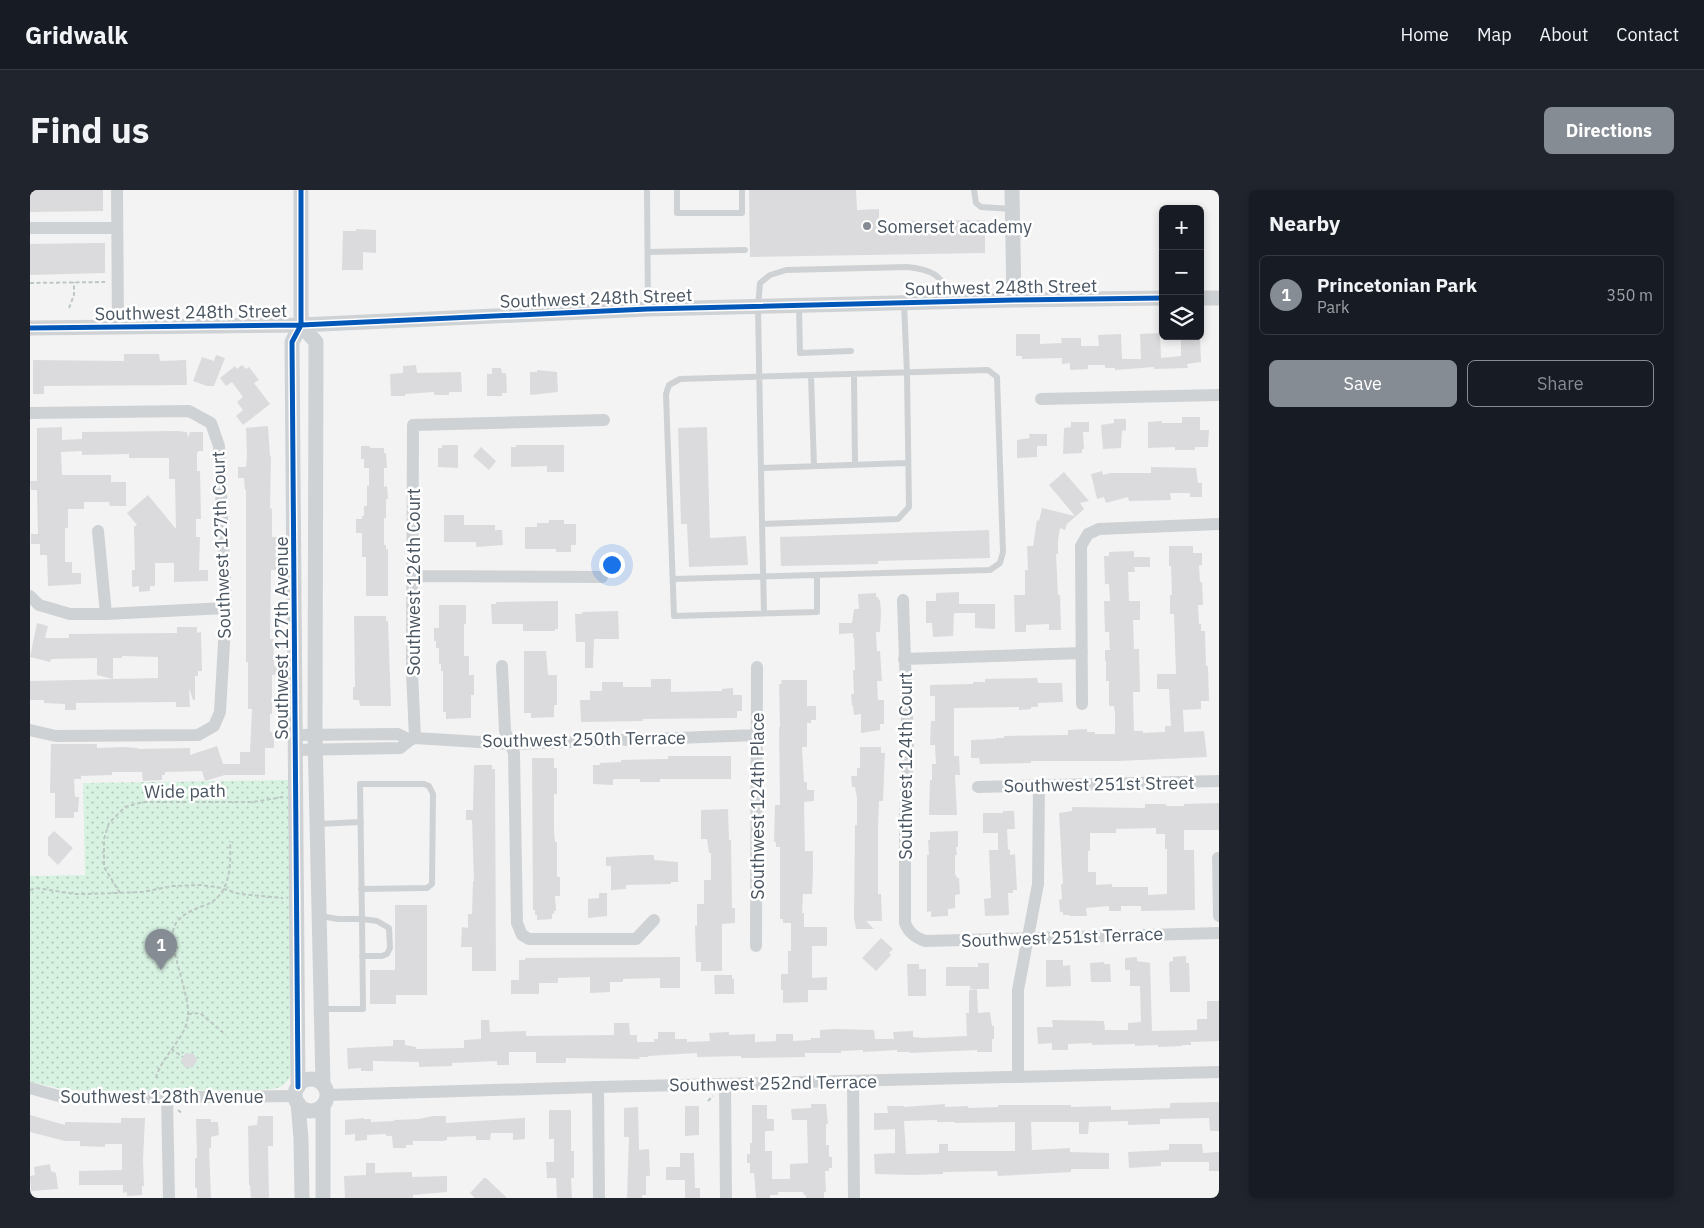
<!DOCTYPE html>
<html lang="en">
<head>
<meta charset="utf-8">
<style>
  :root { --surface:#171b24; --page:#20242c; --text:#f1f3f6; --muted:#9ea1a6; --line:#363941; --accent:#858c94 }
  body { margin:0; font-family:"IBM Plex Sans",sans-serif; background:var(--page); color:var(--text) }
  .controls { position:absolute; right:15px; top:15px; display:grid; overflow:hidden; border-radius:8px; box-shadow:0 2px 8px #0003 }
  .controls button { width:45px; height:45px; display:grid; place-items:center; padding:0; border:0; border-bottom:1px solid var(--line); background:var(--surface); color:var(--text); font:25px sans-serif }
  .you { position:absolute; left:581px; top:374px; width:18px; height:18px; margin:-12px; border:4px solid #fff; border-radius:50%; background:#1a73e8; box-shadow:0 0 0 8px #1a73e833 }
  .badge { display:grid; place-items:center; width:32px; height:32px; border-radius:50%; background:var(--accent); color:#fff; font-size:16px; font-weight:700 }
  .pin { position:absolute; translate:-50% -41px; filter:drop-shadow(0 1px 2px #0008) }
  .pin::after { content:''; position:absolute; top:26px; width:18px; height:15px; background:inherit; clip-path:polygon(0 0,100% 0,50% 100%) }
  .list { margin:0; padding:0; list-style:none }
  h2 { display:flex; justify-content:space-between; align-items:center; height:65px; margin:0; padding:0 20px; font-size:21px }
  h2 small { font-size:16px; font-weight:400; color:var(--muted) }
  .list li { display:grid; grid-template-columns:32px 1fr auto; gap:15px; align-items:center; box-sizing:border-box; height:80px; margin:0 10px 10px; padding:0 10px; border:1px solid var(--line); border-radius:8px }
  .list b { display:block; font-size:19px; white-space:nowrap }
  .list p { margin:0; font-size:16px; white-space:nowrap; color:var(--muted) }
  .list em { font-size:16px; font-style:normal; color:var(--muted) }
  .actions { display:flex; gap:10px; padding:15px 20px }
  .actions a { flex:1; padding:11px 0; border:1px solid var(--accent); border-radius:8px; text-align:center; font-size:18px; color:var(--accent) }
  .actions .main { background:var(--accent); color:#fff }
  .icon { flex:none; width:28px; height:28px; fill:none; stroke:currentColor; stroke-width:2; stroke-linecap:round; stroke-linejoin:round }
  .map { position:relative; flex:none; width:1189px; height:1008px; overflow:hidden; border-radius:8px }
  header { display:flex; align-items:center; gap:30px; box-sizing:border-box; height:70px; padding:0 25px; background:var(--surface); border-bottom:1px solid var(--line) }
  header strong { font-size:24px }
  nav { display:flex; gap:28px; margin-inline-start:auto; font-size:18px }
  .intro { display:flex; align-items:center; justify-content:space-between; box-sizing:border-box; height:120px; padding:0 30px }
  h1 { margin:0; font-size:35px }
  .button { padding:12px 22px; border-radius:8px; background:var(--accent); color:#fff; font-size:18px; font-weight:700 }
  main { display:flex; gap:30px; padding:0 30px }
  aside { flex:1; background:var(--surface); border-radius:8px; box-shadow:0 2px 8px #0003 }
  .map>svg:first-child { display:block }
  .park { fill:url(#park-dots) }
  .building { fill:#dbdbdd; fill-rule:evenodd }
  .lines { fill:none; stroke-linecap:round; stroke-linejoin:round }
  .path { stroke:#bcc8c4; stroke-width:2; stroke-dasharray:4 2.5; stroke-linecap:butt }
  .service { stroke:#cfd2d4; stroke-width:6 }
  .minor { stroke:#cfd2d4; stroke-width:12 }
  .tertiary { stroke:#cfd2d4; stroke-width:15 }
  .cycleway-casing { stroke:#fff; stroke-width:8 }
  .cycleway { stroke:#0057b8; stroke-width:5 }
  .poi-dot { fill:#858c94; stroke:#fff; stroke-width:2 }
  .labels { text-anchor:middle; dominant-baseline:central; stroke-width:5; stroke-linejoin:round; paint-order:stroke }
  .poi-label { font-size:18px; fill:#495561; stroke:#fff; text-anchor:start }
  .street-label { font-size:18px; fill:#495561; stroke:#fff }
</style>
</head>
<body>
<header>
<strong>Gridwalk</strong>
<nav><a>Home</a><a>Map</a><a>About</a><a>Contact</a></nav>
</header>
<div class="intro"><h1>Find us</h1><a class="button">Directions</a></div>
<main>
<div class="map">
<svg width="1189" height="1008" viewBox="0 0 1189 1008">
  <defs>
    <pattern id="park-dots" width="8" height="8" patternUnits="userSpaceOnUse" patternTransform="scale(1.25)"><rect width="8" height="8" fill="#d8f2e2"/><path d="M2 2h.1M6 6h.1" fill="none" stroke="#b1c7bb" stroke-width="1.8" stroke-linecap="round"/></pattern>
  </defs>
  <rect width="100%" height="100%" fill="#f4f3f3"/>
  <!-- park -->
  <path class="park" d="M261 590V885C255 898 246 899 232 900L59 901 33 899 0 892V686L55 685 53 593Z"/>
  <!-- building -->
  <path class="building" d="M0 0H73V21L0 22Z
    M719 0H826L827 20 849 19V31L955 30V63L720 67Z
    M326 39 346 40V63L333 62V80H312L313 41H326Z
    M65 53H75V83L0 85V54Z
    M1130 143 1131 168 1151 166V149H1170L1171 172 1157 174 1158 178 1124 179V177L1085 180V178H1075V175H1058V179L1040 180V173L1032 174V168L992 169V166H986V144H1010V154L1032 153 1031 148H1051V156H1069L1068 145 1091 144 1092 169H1111L1110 144Z
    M94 164H129L130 171 156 170 157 195 14 196V204H3V170L94 171Z
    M186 165 195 168 184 196H177L163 191 172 167 184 171Z
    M212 175 216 179 219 177 229 190 224 193 240 214 213 235 206 226 213 220 207 212 213 207 202 192 196 196 190 188 205 176 207 179Z
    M386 175 387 183 431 182 432 202H419V205H404V202L375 204V206H361L360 184 373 183V176Z
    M462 178H471L472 183H476L477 203H472V206H457V184H462Z
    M507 180 527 182 528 202 500 205V182H507Z
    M1152 227H1170V240H1179L1178 257H1165V260H1145V257L1118 258V232L1132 231V233H1152Z
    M1084 229H1096V240L1092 241 1091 258 1073 259 1071 235 1084 233Z
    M1041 232H1059V242H1053L1054 259H1052V263L1033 264 1034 238 1041 237Z
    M238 236 240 266H241L240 319 242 318V347H247L248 380H241L240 449H243L244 476H248V485H242V524H240V542H244V558H235V585H195L175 591 172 581 135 582V585H132V590L113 591 112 582H82V585L51 586V589H44L45 607H49L48 622H44V628H25V603H20L21 554H67V558L93 557 108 558V559L160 558V565L187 556 193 574H210V562H220L222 519H218V472H216V300H215L214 288H208V277H216L217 266 216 238Z
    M32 237V250L52 249V242L147 241 157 242 158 248 160 242H173V261H168L167 264V281H170L171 329H166V347H170L169 380H178V391L144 392V373H125V396H120V401L109 402V396L102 397V380H105L104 337 107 335 97 323 118 305 146 339 145 289H139V268H99V264L52 265V261L31 262 32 285H81V292H96V316H80L79 312H54V319H38V338H35V372H42V383H51V394L18 396 17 365H10V354H1V344H8L7 300H1L0 291H7V238Z
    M677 237 680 348 716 346 718 375 659 377 657 334H651L648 238Z
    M999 244H1017V256H1007V267L987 268V250L1000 248Z
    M412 255H428V278L408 277V258H412Z
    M486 255H534V282H517V276L481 277V257H486Z
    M331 256H340V258H354V263H356L357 278H354V297L357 296 358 309H356V328H354V355H356V360L358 359V406H336V367H332V343H326V329H332V326H334V316H337V296H339V278H334V269H331Z
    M451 257 466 271 459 280 443 266Z
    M1121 277 1166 278 1168 293H1172V307H1160V303H1140L1141 310 1099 311 1098 307 1076 313 1074 307 1067 309 1061 284 1072 281 1073 285 1080 283H1121Z
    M1034 282 1059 311 1050 313 1054 319 1037 334 1035 340 1030 338 1028 350V364H1026L1028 405H1030L1031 440H1019V434L996 435V442H985L984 405H995V380H998L997 356H1003L1007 330 1009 331 1012 318 1045 326 1019 295Z
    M414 325H434V335H465V340H472L473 355 446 357V352H414Z
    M519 330H534V334H546V355H541V362H526V359H495V337H507V333H519Z
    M959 340 960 368 848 371V374L751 376 750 347Z
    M1139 356H1163V363H1172V375H1169L1170 392H1172L1173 415H1168L1169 434H1171V441H1175L1176 476H1178L1179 511H1171V519L1153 520 1154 542 1174 541 1177 567 1089 571H1001V573L950 574 949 568H941V550L966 549V548H974V546L1038 545V540L1057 539V542H1065V544H1085V523L1084 516H1079V491H1076V471H1075V460H1080L1079 442H1075L1074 411H1080L1079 394H1075L1074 366H1079V362L1104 361V367H1120V377H1104L1105 382H1098L1099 411H1110V430H1103L1104 459H1109L1110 502H1103L1104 541H1113V543L1135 542V536H1141L1139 499H1127V484H1146L1144 424H1140V405H1142L1141 376H1139Z
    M929 402V414H965V439L945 438V423H924L923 446 903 447 902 433H896V411H906V403Z
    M846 403V407H848L849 410H850L851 423 850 442H846L847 461H850L852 491H847L848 510H854V534H850V540L831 543V524L824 525 823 516H822L821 504H824L823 480H825L824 447 823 448V443L809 444V433H822L824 419H829L828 404Z
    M528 411V439H525V441H493V434H462L461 414H466V412Z
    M409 415H436V434H434V466H439V485H444V505H441V528L416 529V522H413V481H411V474H409V458H406V451H404V438H409Z
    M588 421 589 449H564L563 478H555V452H546L545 424H552V422Z
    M324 426H356V431H358L361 516H330L329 510H323V497H325Z
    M7 433 18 436 15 448H39V444L147 443V437H167V443L171 442 172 481H168V486H165V510H163L159 498 160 517H146V512L46 513V520H35V514L14 513V510H0V491L128 488V467L92 466V468H83V489L67 485V468L21 469 20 472 0 467Z
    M494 461H516L518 485H527V515H524V527L501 528V523H494Z
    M1007 488 1008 493H1032L1033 512 1008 513V517H1001V519L989 520V517L924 518V566H929L930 585H925L927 625H899L900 590H902V574H906L905 555H900L901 531H905V506H900V495L943 494V492H955V489Z
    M621 489H641V502L692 501V499L703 498V505H712V521H707V528L613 529V531L551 532 550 510H560V501H572V492H593V497H621Z
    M751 490H777V516H786V530H781V533H777V557H772L774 592H777V600H784V611L774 612 775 661H783V681L782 704H773L772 723H774V737H797V756H782V788L797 787V800H778V812L753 813V800H751V784H758V761H761V733H753V729H750V657H746V652H744L745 615H750L749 537H750L749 494H752Z
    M830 557H851V563H855L853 611H849L848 638V704H851L852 731H836L844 739H826L824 728 825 638V635H827V608L825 597H822L821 586H827V578H830Z
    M638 566H701V589H630V592H610V589H583V595L563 594V575H570V573L591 572V570L633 569H638Z
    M502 568H524V578H527V604H524V640L525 652H527V687H530V706H525L526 721H524V724H522V729L507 730V725H505V720H503Z
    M444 575H462V579H465L466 781H442V757H431L432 737 438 738V724H442L443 691H444L442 630H436V620H443Z
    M1189 613V640H1154V660H1164L1165 720 1111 721V716H1091V721H1079V716L1056 718 1057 726H1040V725H1033V722H1030L1029 710 1032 709 1031 694H1033L1029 623 1042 621V617L1115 618V614H1136V616H1154V614ZM1126 638V644H1135V659H1137V704L1118 705V697H1082V694L1066 695V682H1058V661H1060V643H1086V639Z
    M698 619 699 650H701L702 718H705V733L692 734V781H671V772H666L665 736H667V714H674V690H681V663H679L677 649H671V620Z
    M973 621H984L985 639H977L978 660 980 659V665L985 664 987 700H983V703H978L979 725 955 726 954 709 961 708 959 660H968V643H953V623H973Z
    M24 641 43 658 28 675 18 665V647Z
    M928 641V657H926L927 665H925V685H926L927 688H929L930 704 925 705V718L918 719V726L901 727V721L897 722V665H899L898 650H900V642Z
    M614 665H624V670L648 672V692H641V694L596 695V699L581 700V676H576V667Z
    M569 703H577V726L558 728V709L569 708Z
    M365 715H397V805H366V814H340V780H365Z
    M851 748 863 759 859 763 861 765 846 781 832 768Z
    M1156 766V773H1159L1160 802H1140L1139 773 1141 771H1143V767Z
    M650 767V798H630V788L593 789V792H580V802L560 803V787L528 788V793H509V804H481V790H489V770H495V768Z
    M1107 767V771L1120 773 1122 841 1167 840V829H1177V811H1189V851L1161 852V855H1152V856L1128 857V855L1105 856V854L1062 855V853L1038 854V860H1022V853L1008 854 1007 837H1023L1022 830 1074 831 1075 840H1098V833L1111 832 1110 796H1100V780H1095V768Z
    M1016 770H1033V776L1040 775 1041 796 1016 797Z
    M1074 772V774H1080L1081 792H1061L1060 773Z
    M948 773H959V799H947L948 823 960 822 962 836H964V849H962V862H947V860L880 863V862H867V860L833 862V860L811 861V863H775V867L711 868V866L667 867V863L618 866V867H609L610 869 536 868V873H506V862H479V875H467V871L422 873V876L389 877V872L343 871V881H331V878L318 879 317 858 363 856V850H375V855L386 857V859L434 858V850L451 849V830H459L460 842 496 841V846L584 845V833H599L600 845H607V852H624V849H628V842H645V849H657V852L680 851 679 843 699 842V845L725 844V852L746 851V844H763V851L781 850V848H790V840L805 839 844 840 845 849H864L863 842 883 841V847L892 848 937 846 936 823H939V800L947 799H940V796H916V777H948Z
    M877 774H889V779H896V806H878Z
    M684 785H702V789H704V804H685Z
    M156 863 164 864 167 871 162 878 154 877 151 870Z
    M1189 912V941H1180L1179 928 1130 929V934L1098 935V931L1059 932 1058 944H1049V932H1001L1002 960 1040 958V962L1079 963V979H1041V982L968 986 967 981 913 982V984L883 985 845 984 844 964 865 963V939L844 940V923H858L857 916H874V917L915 914V917L938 916V918L968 917V915H1041V917L1081 916V920L1140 918V913ZM907 930V932H925V933L985 932V961H918V954H909V963L876 964 874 931Z
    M781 914H796L798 934H796V955H799V967H802V978H799V981H795L796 1002H794V1008H776V1005H774L773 1002H748V1005H740V1008H726L724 983H720V973H717V964H720V953H722V915H737V929H744V941H735V961H742V989H760V974L778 973 777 930H762L761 919 781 918Z
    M655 916H669V945L655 946Z
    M608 917 609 960 619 959 620 986H616V1005H612V1008H597L599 947H594V918Z
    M519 920H541V961H544V988H541L542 1008H527L526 988H517L516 972H524V949H519Z
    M0 925 35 935V932L91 933V928H115L113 970 114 996H112V1005L97 1006V1002L93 1003V995H49V981L92 980V954H75V957L50 956V951H35L0 942Z
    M228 926H243V956H238L239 1008H221L220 995H219L218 936 227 935Z
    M403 926H415L416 927V933L495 928V949L483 950V943H461L460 950H446V946L417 947V950L414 951H383V955H376V958H363L362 946H356V944L337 945V950L325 951V944L315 945V930L334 928V929H341V932L364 931V930L389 929Z
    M166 929H181V932H188L189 945 181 947V958H179L181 1008H167V998H165V968H167Z
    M1139 954H1172L1173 963 1189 962V981H1179V972H1131V976L1099 978 1098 962 1139 960Z
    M650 963H664L665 998H670V1008H655V990H636V977H650Z
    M336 973H345V983L382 982V987L417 986V1002L383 1005V1008H315L314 986 336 985Z
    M20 974 21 981 26 983 28 999 1 1001 0 986 5 985 4 977Z
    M454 988H456L477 1008H445L440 1003Z"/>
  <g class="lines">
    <!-- path -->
    <path class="path" d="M0 93 75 92
      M39 118 44 105V92
      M0 700 7 698 45 704H58L112 702 143 696 171 695 187 697 210 704 253 708
      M90 703 74 677V649L79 633 95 617 113 612H223L253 607
      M158 824 170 823 196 845
      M141 859 153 867
      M126 888C131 866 158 847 158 824 159 801 136 753 145 735 151 724 163 720 173 716 201 707 201 676 200 651
      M678 911 683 906
      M148 920 153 924"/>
    <!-- service -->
    <path class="service" d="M617 0 618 118
      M647 0V23H712V0
      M944 0 946 13 951 17 982 19
      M618 62 715 60
      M874 113 877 184 879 317 868 329 732 334 728 117 730 93 740 85 756 80 877 77C907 80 909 86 924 110
      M769 116 770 163 821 161
      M824 185 825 275
      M781 186 784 276
      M731 278 878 273
      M732 334 734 423
      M643 389 960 380 970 373 973 362 967 187 958 180 650 189 639 195 636 204 644 426 787 422V385
      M288 634 331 632
      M290 726 308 729H332C331 684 331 639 330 594H394L399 596 403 604 402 694 397 698 331 699
      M292 819H333L332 729 347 731 359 738 360 758 357 764 352 766H332"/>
    <!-- minor -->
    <path class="minor" d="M87 0 88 136
      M0 38H87
      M1011 209 1189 205
      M0 223 159 221 181 233 189 256 196 418 190 522 184 536 168 545 26 546 0 540
      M68 341 76 424
      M382 386 572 387
      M0 406 9 415 40 424H76L196 418
      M873 410 878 561 875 627V733C879 743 885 747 895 751L1189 743
      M874 469 1052 463
      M472 476 475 541 484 563 487 733 492 745 499 749H606L624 730
      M1052 514 1051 356 1058 344 1069 339 1189 334
      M265 545 368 544 380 550
      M385 548 382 482 383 235 574 230
      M265 560 370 558 380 550 385 548 482 554 728 545
      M948 597 1189 591
      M1188 668 1189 726
      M726 756 727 477
      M988 887V800L1008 694 1009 596
      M823 891 824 1008
      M695 894 696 1008
      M568 897 569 1008
      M0 898 32 907 62 908 266 906
      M297 905 568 897 1189 882
      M137 907 139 1008"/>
    <!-- tertiary -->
    <path class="tertiary" d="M982 0 984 110
      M1170 108H1189
      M271 135 286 152 285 545 293 894
      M0 138 271 135 618 119 984 110 1133 108
      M265 905a16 16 0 1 1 32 0a16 16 0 1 1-32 0Z
      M268 897 262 152 271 135V0
      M268 913 271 949 272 1008
      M293 915V1008"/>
    <defs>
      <path id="cycleway" d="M0 138 271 135 618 119 984 110 1133 108
        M268 897 262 152 271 135V0"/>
    </defs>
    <!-- cycleway casing -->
    <use href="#cycleway" class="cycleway-casing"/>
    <!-- cycleway -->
    <use href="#cycleway" class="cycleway"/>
  </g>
  <!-- markers -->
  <circle class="poi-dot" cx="837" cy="36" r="5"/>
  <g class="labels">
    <!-- poi labels -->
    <g class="poi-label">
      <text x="847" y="36">Somerset academy</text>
    </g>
    <!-- street labels -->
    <g class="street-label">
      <text transform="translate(971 97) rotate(-1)">Southwest 248th Street</text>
      <text transform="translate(566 108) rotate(-2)">Southwest 248th Street</text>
      <text transform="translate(161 122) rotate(-1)">Southwest 248th Street</text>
      <text transform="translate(191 355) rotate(-92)">Southwest 127th Court</text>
      <text transform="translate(383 392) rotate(-90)">Southwest 126th Court</text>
      <text transform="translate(251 448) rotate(-90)">Southwest 127th Avenue</text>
      <text transform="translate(554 549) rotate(-1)">Southwest 250th Terrace</text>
      <text transform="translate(875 576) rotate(-90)">Southwest 124th Court</text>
      <text transform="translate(1069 594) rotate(-1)">Southwest 251st Street</text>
      <text transform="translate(155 601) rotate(-1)">Wide path</text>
      <text transform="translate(727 616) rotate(-90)">Southwest 124th Place</text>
      <text transform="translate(1032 747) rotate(-2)">Southwest 251st Terrace</text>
      <text transform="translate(743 893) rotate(-1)">Southwest 252nd Terrace</text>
      <text x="132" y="906">Southwest 128th Avenue</text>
    </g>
  </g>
</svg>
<div class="controls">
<button>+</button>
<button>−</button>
<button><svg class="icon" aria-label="layers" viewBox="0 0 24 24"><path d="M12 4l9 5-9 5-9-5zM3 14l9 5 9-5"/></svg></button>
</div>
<div class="you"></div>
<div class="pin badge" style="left:131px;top:780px">1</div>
</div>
<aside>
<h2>Nearby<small></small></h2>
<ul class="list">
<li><span class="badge">1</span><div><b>Princetonian Park</b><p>Park</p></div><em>350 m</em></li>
</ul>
<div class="actions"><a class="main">Save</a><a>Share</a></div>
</aside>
</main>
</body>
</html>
